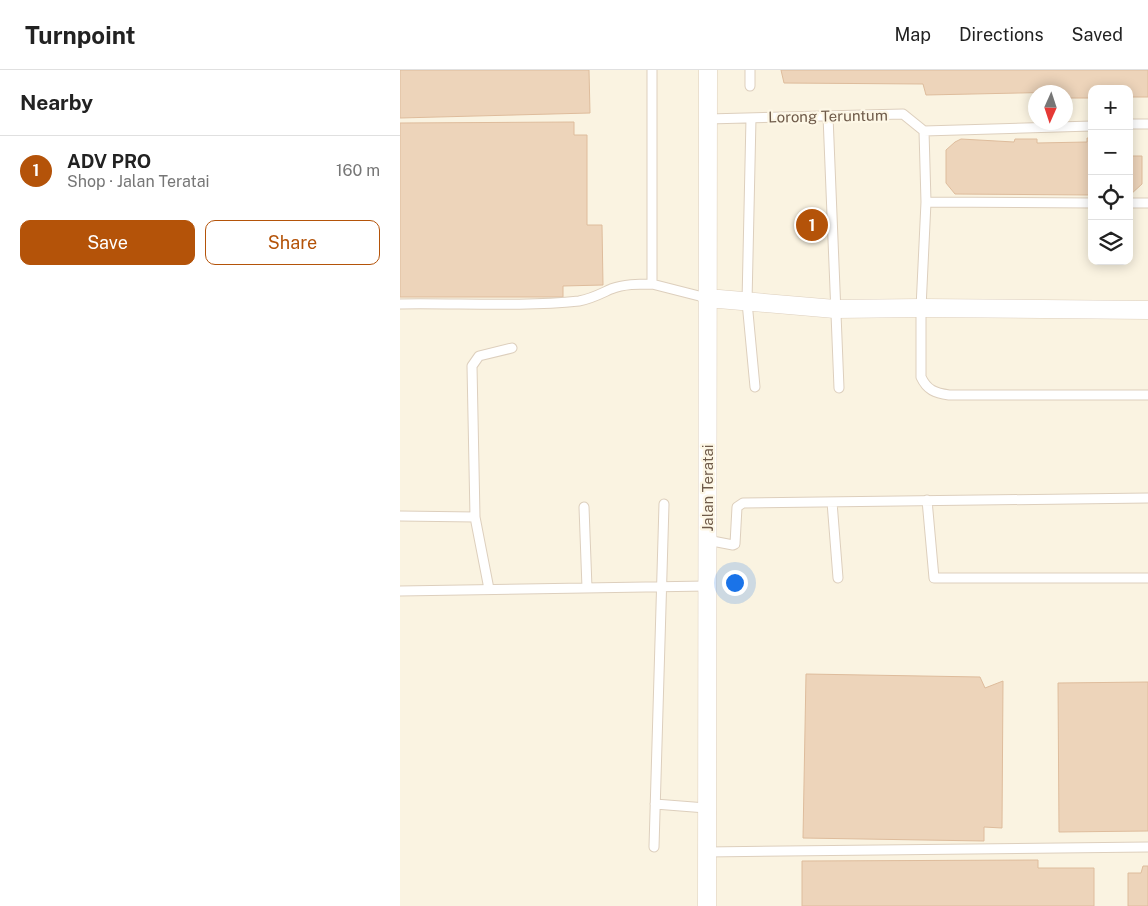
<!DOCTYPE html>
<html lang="en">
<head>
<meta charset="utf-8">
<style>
  :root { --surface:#fff; --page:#f2f2f2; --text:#222; --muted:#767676; --line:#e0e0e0; --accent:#b45309 }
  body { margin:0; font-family:"Public Sans",sans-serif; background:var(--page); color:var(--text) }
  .controls { position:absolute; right:15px; top:15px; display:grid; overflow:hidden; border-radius:10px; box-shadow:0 2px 12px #0003 }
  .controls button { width:45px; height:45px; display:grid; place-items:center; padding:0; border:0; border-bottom:1px solid var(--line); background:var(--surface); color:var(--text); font:25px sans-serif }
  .compass { position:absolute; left:628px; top:15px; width:45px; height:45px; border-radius:50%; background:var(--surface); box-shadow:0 2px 12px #0003; rotate:183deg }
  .you { position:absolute; left:334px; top:512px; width:18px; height:18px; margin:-12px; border:4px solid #fff; border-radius:50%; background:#1a73e8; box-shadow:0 0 0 8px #1a73e833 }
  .badge { display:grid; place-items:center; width:32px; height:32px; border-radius:50%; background:var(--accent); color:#fff; font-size:16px; font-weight:700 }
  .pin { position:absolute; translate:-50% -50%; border:2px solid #fff; box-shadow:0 1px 5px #0006 }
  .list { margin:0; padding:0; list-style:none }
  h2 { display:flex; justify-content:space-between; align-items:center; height:65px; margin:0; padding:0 20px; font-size:21px }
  h2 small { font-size:16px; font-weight:400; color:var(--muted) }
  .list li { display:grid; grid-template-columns:32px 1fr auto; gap:15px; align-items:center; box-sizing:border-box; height:70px; padding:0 20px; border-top:1px solid var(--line) }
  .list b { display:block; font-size:19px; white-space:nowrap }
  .list p { margin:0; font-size:16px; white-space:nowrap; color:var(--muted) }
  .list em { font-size:16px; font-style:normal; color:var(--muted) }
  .actions { display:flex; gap:10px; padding:15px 20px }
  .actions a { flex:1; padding:11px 0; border:1px solid var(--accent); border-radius:10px; text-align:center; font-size:18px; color:var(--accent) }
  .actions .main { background:var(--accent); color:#fff }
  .icon { flex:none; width:28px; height:28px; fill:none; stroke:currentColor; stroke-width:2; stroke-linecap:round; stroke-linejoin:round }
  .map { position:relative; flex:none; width:748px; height:836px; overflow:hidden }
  header { display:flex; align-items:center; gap:30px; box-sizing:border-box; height:70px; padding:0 25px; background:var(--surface); border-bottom:1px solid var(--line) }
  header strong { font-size:24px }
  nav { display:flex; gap:28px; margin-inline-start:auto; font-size:18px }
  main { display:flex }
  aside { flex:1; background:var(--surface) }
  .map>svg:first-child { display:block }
  .building { fill:#edd4ba; stroke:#debc9c }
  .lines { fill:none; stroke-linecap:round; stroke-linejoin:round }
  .service-casing { stroke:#ddcfbd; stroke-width:11 }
  .minor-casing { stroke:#ddcfbd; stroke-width:19 }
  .service { stroke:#fff; stroke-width:9 }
  .minor { stroke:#fff; stroke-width:18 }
  .labels { text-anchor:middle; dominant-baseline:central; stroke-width:4.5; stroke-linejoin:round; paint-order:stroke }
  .street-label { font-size:15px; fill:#6f5b4a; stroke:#fdf7e6 }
</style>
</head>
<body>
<header>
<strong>Turnpoint</strong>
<nav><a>Map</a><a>Directions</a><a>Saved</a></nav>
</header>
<main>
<aside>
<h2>Nearby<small></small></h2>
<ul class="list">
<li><span class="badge">1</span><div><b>ADV PRO</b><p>Shop · Jalan Teratai</p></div><em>160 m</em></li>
</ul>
<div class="actions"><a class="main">Save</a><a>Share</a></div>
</aside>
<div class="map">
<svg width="748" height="836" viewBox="0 0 748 836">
  <rect width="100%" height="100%" fill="#faf3e1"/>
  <!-- building -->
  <path class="building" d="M0 0H189L190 43 0 48Z
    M381 0H748V27H729V19H692V28H666V22L526 25 523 14 384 13Z
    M174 52V65H187V155H202L203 215 163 216V227H0V53Z
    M687 68H692V125L555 124 546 113V80L555 72 561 69 614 72 615 69H637V73L687 72Z
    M729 86H742V114L730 125Z
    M406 604 580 607 585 618 603 611 602 758 584 757V771L403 768Z
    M748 612V761L659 762 658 613Z
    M638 790V798H694V836H402V791Z
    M743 796H748V836H728V803H741Z"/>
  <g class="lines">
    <defs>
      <path id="service" d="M252 0V214L307 228
        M350 16V0
        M428 46 439 318
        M351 48 347 232 355 317
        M308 49 503 44 524 61 692 56
        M729 54H748
        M524 61 526 132 521 238V307C527 320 535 323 549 325H748
        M526 132 692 133
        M729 133H748
        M0 234C59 233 120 237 179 231 191 229 200 224 211 219 224 214 238 214 252 214
        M527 430 534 508H748
        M432 432 438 508
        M184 437 187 518
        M0 446 75 447 89 519
        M75 447 72 296 79 286 112 278
        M307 470 333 475 335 474 337 437 343 433 748 428
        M0 521 307 516
        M255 734 306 738
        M254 777 264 434
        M306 782 748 777"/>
      <path id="minor" d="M307 228 435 239 521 238 748 240
        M307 836 308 0"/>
    </defs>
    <!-- service casing -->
    <use href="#service" class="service-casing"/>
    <!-- minor casing -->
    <use href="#minor" class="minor-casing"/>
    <!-- service -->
    <use href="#service" class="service"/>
    <!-- minor -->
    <use href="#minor" class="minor"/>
  </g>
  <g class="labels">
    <!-- street labels -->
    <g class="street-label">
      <text transform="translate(428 46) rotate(-1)">Lorong Teruntum</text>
      <text transform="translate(307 418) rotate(-90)">Jalan Teratai</text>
    </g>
  </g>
</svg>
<div class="controls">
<button>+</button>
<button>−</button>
<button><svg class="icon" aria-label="locate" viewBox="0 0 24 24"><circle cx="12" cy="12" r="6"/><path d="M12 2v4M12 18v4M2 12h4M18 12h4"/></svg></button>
<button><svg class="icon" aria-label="layers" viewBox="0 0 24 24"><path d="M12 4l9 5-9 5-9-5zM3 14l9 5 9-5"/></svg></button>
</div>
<svg class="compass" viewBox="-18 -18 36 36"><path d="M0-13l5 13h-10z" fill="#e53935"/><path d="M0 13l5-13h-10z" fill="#767676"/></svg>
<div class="you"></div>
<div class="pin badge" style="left:412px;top:155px">1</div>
</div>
</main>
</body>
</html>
